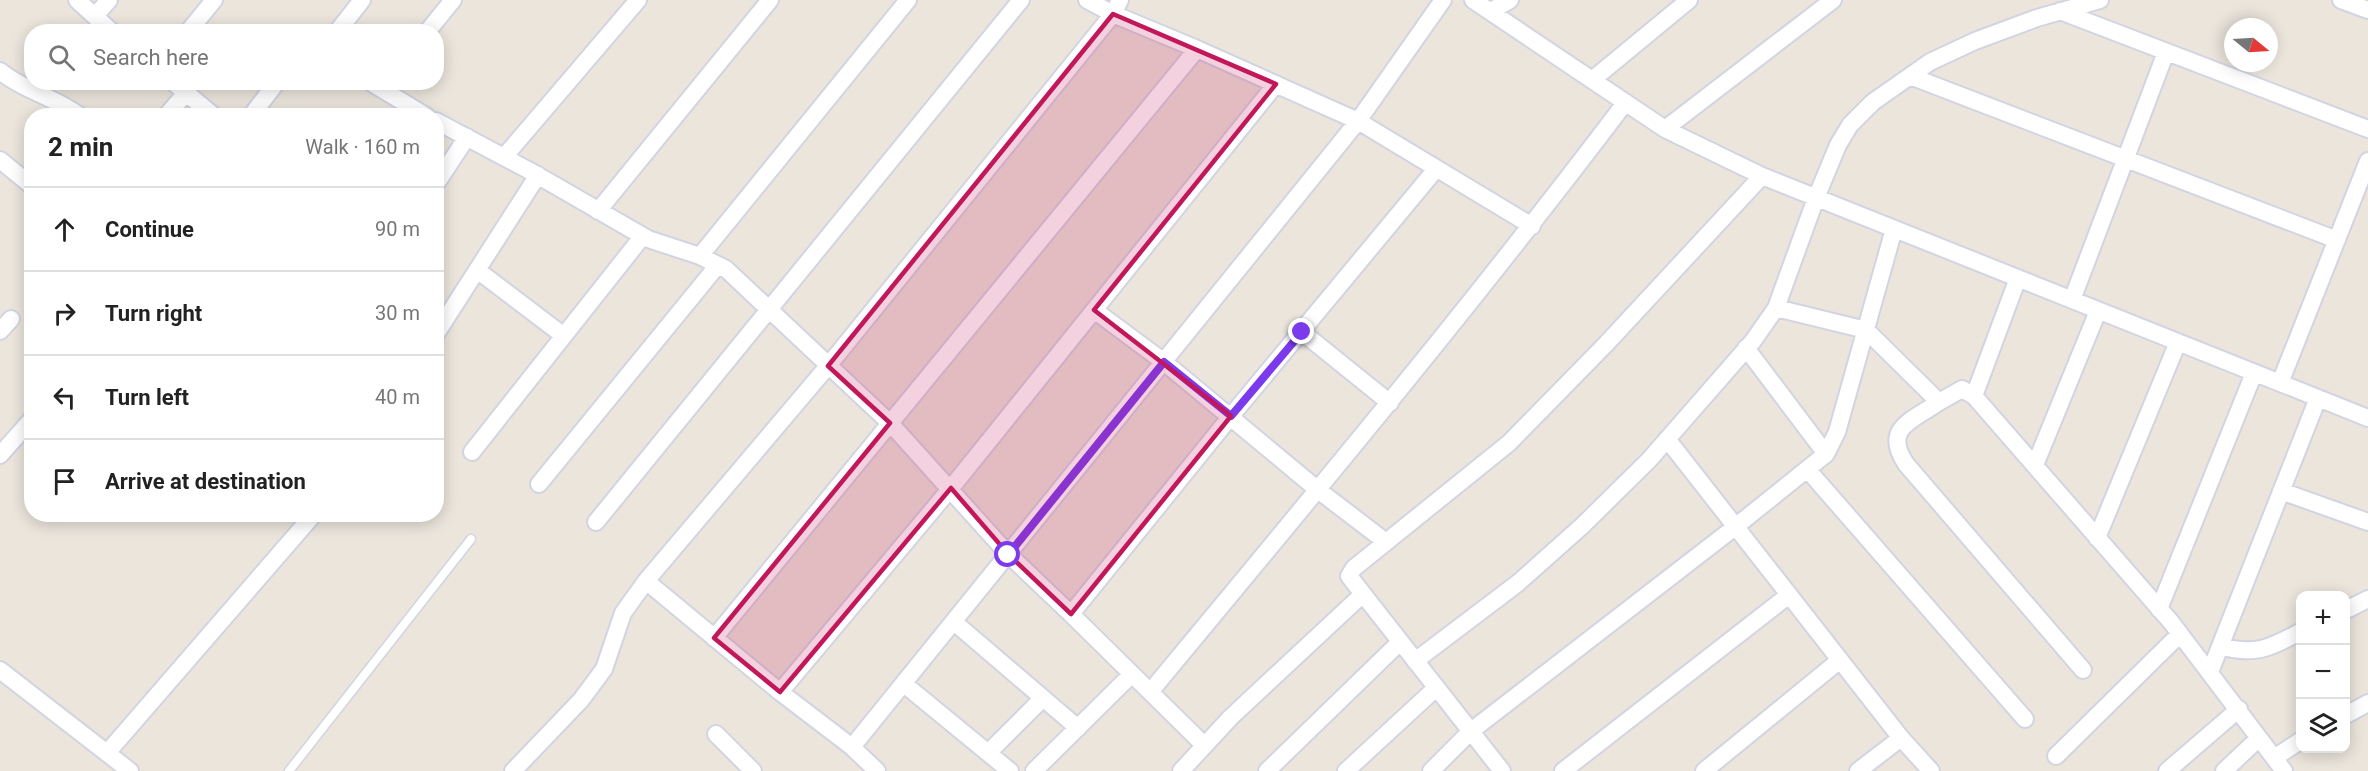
<!DOCTYPE html>
<html lang="en">
<head>
<meta charset="utf-8">
<style>
  :root { --surface:#fff; --page:#f2f2f2; --text:#222; --muted:#767676; --line:#e0e0e0 }
  body { margin:0; font-family:Roboto,sans-serif; background:var(--page); color:var(--text) }
  .controls { position:absolute; right:18px; bottom:18px; display:grid; overflow:hidden; border-radius:12px; box-shadow:0 3px 15px #0003 }
  .controls button { width:54px; height:54px; display:grid; place-items:center; padding:0; border:0; border-bottom:2px solid var(--line); background:var(--surface); color:var(--text); font:30px sans-serif }
  .compass { position:absolute; left:2224px; top:18px; width:54px; height:54px; border-radius:50%; background:var(--surface); box-shadow:0 3px 15px #0003; rotate:108deg }
  .stop { position:absolute; width:18px; height:18px; margin:-14px; border:4px solid #7c3aed; border-radius:50%; background:#fff }
  .stop.end { background:#7c3aed; border-color:#fff; box-shadow:0 2px 6px #0008 }
  .list { margin:0; padding:0; list-style:none }
  h2 { display:flex; justify-content:space-between; align-items:center; height:78px; margin:0; padding:0 24px; font-size:26px }
  h2 small { font-size:20px; font-weight:400; color:var(--muted) }
  .list li { display:grid; grid-template-columns:39px 1fr auto; gap:18px; align-items:center; box-sizing:border-box; height:84px; padding:0 24px; border-top:2px solid var(--line) }
  .list b { display:block; font-size:22px; white-space:nowrap }
  .list em { font-size:20px; font-style:normal; color:var(--muted) }
  .icon { flex:none; width:33px; height:33px; fill:none; stroke:currentColor; stroke-width:2; stroke-linecap:round; stroke-linejoin:round }
  .map { position:relative; flex:none; width:2368px; height:771px; overflow:hidden }
  .search { position:absolute; background:var(--surface); box-shadow:0 3px 15px #0003; left:24px; top:24px; width:420px; height:66px; display:flex; align-items:center; gap:15px; box-sizing:border-box; padding:0 21px; border-radius:24px; color:var(--muted); font-size:22px }
  .panel { position:absolute; background:var(--surface); box-shadow:0 3px 15px #0003; left:24px; top:108px; width:420px; height:414px; border-radius:24px }
  .map>svg:first-child { display:block }
  .lines { fill:none; stroke-linecap:round; stroke-linejoin:round }
  .service-casing { stroke:#d2d4e2; stroke-width:11 }
  .minor-casing { stroke:#d2d4e2; stroke-width:20 }
  .service { stroke:#fff; stroke-width:8 }
  .minor { stroke:#fff; stroke-width:16 }
  .route { stroke:#7c3aed; stroke-width:8 }
  .marked { fill:#c2185b; fill-opacity:0.2; stroke:#c2185b; stroke-width:4.5; stroke-linejoin:round }
</style>
</head>
<body>
<div class="map">
<svg width="2368" height="771" viewBox="0 0 2368 771">
  <rect width="100%" height="100%" fill="#ebe5dc"/>
  <g class="lines">
    <defs>
      <path id="service" d="M289 771 471 539"/>
      <path id="minor" d="M77 0 112 32
        M1087 0 1113 14 1197 49 1358 121 1532 226
        M1120 0 1113 14 828 366 646 581 780 692 852 747 1358 121 1443 0
        M1473 0 1665 129 1762 176 2368 418
        M2341 0 2368 10
        M1491 11 1510 0
        M2060 11 2368 129
        M95 16 109 0
        M188 32 214 0
        M337 32 362 0
        M427 32 453 0
        M0 71C24 91 55 97 80 116
        M1910 76 2337 240
        M1592 80 1689 0
        M173 82 214 116
        M370 82 426 116
        M166 116 186 93
        M251 116 277 82
        M436 121 530 171 648 239 700 256 726 269 890 423 1009 555 1071 614 1231 416 1436 169
        M1665 129 1833 0
        M504 157 638 0
        M0 160 32 186
        M436 184 467 137
        M598 211 770 0
        M700 256 908 0
        M477 270 564 336
        M2072 300 2166 52
        M1776 308 1866 330 1939 402 1962 389 1974 396 2171 622 2284 771
        M1094 310 1164 362 1318 490 1386 542
        M0 331 11 319
        M1302 332 1390 403
        M436 334 538 175
        M1746 348 1826 454
        M2280 383 2368 161
        M1974 396 2018 278
        M1939 402C1912 421 1882 428 1906 464L2083 670
        M1667 439 1901 738 1931 771
        M472 452 642 237
        M0 455 32 419
        M2035 465 2098 311
        M1807 469 2025 719
        M539 484 718 265
        M2281 491 2368 522
        M596 522 1021 0
        M2097 538 2178 342
        M1363 594 1502 771
        M2159 609 2254 373
        M2346 610 2368 599
        M1071 614 1204 745
        M954 622 1078 728
        M714 638 1197 49
        M2220 646C2256 656 2269 648 2300 632
        M1415 661 1518 583 1582 526 1649 460 1753 341 1776 308 1816 198 1838 145 1850 125 1873 102 1930 62 1975 41 2037 18 2100 0
        M0 670 130 771
        M2210 672 2318 398
        M904 684 1010 771
        M780 692 951 488 1276 84
        M1150 692C1311 498 1473 304 1625 103
        M2346 715 2368 703
        M716 734 753 771
        M852 747 877 771
        M107 753 314 514
        M988 753 1043 698
        M2056 756 2180 634
        M2274 758 2300 741
        M513 771 581 700 604 669 623 613 646 581
        M1034 771 1132 674
        M1181 771 1231 717 1363 594 1349 576 1354 568 1509 443 1606 344 1762 176
        M1267 771 1400 642
        M1346 771 1436 688
        M1431 771 1471 731 1735 527 1826 454 1837 432 1894 229
        M1563 771 1789 595
        M1704 771 1840 660
        M1858 771 1901 738
        M2167 771 2239 709
        M2224 771 2259 738"/>
    </defs>
    <!-- service casing -->
    <use href="#service" class="service-casing"/>
    <!-- minor casing -->
    <use href="#minor" class="minor-casing"/>
    <!-- service -->
    <use href="#service" class="service"/>
    <!-- minor -->
    <use href="#minor" class="minor"/>
  </g>
  <g class="lines">
    <!-- route -->
    <path class="route" d="M1008 555 1164 362 1231 416 1302 332"/>
  </g>
  <!-- marked area -->
  <path class="marked" d="M1113 14 1276 84 1094 310 1231 416 1071 614 1009 555 951 488 780 692 714 638 890 423 828 366Z"/>
</svg>
<div class="controls">
<button>+</button>
<button>−</button>
<button><svg class="icon" aria-label="layers" viewBox="0 0 24 24"><path d="M12 4l9 5-9 5-9-5zM3 14l9 5 9-5"/></svg></button>
</div>
<svg class="compass" viewBox="-18 -18 36 36"><path d="M0-13l5 13h-10z" fill="#e53935"/><path d="M0 13l5-13h-10z" fill="#767676"/></svg>
<div class="stop" style="left:1008px;top:555px"></div>
<div class="stop end" style="left:1302px;top:332px"></div>
<div class="search"><svg class="icon" aria-label="search" viewBox="0 0 24 24"><circle cx="10" cy="10" r="6"/><path d="M15 15l6 6"/></svg>Search here</div>
<section class="panel">
<h2>2 min<small>Walk · 160 m</small></h2>
<ul class="list">
<li><svg class="icon" aria-label="ahead" viewBox="0 0 24 24"><path d="M12 20V5M6 11l6-6 6 6"/></svg><div><b>Continue</b></div><em>90 m</em></li>
<li><svg class="icon" aria-label="right" viewBox="0 0 24 24"><path d="M7 20v-9h11M14 6l5 5-5 5"/></svg><div><b>Turn right</b></div><em>30 m</em></li>
<li><svg class="icon" aria-label="left" viewBox="0 0 24 24"><path d="M17 20v-9H6M10 6l-5 5 5 5"/></svg><div><b>Turn left</b></div><em>40 m</em></li>
<li><svg class="icon" aria-label="arrive" viewBox="0 0 24 24"><path d="M6 21V4h12l-3 4 3 4H6"/></svg><div><b>Arrive at destination</b></div></li>
</ul>
</section>
</div>
</body>
</html>
